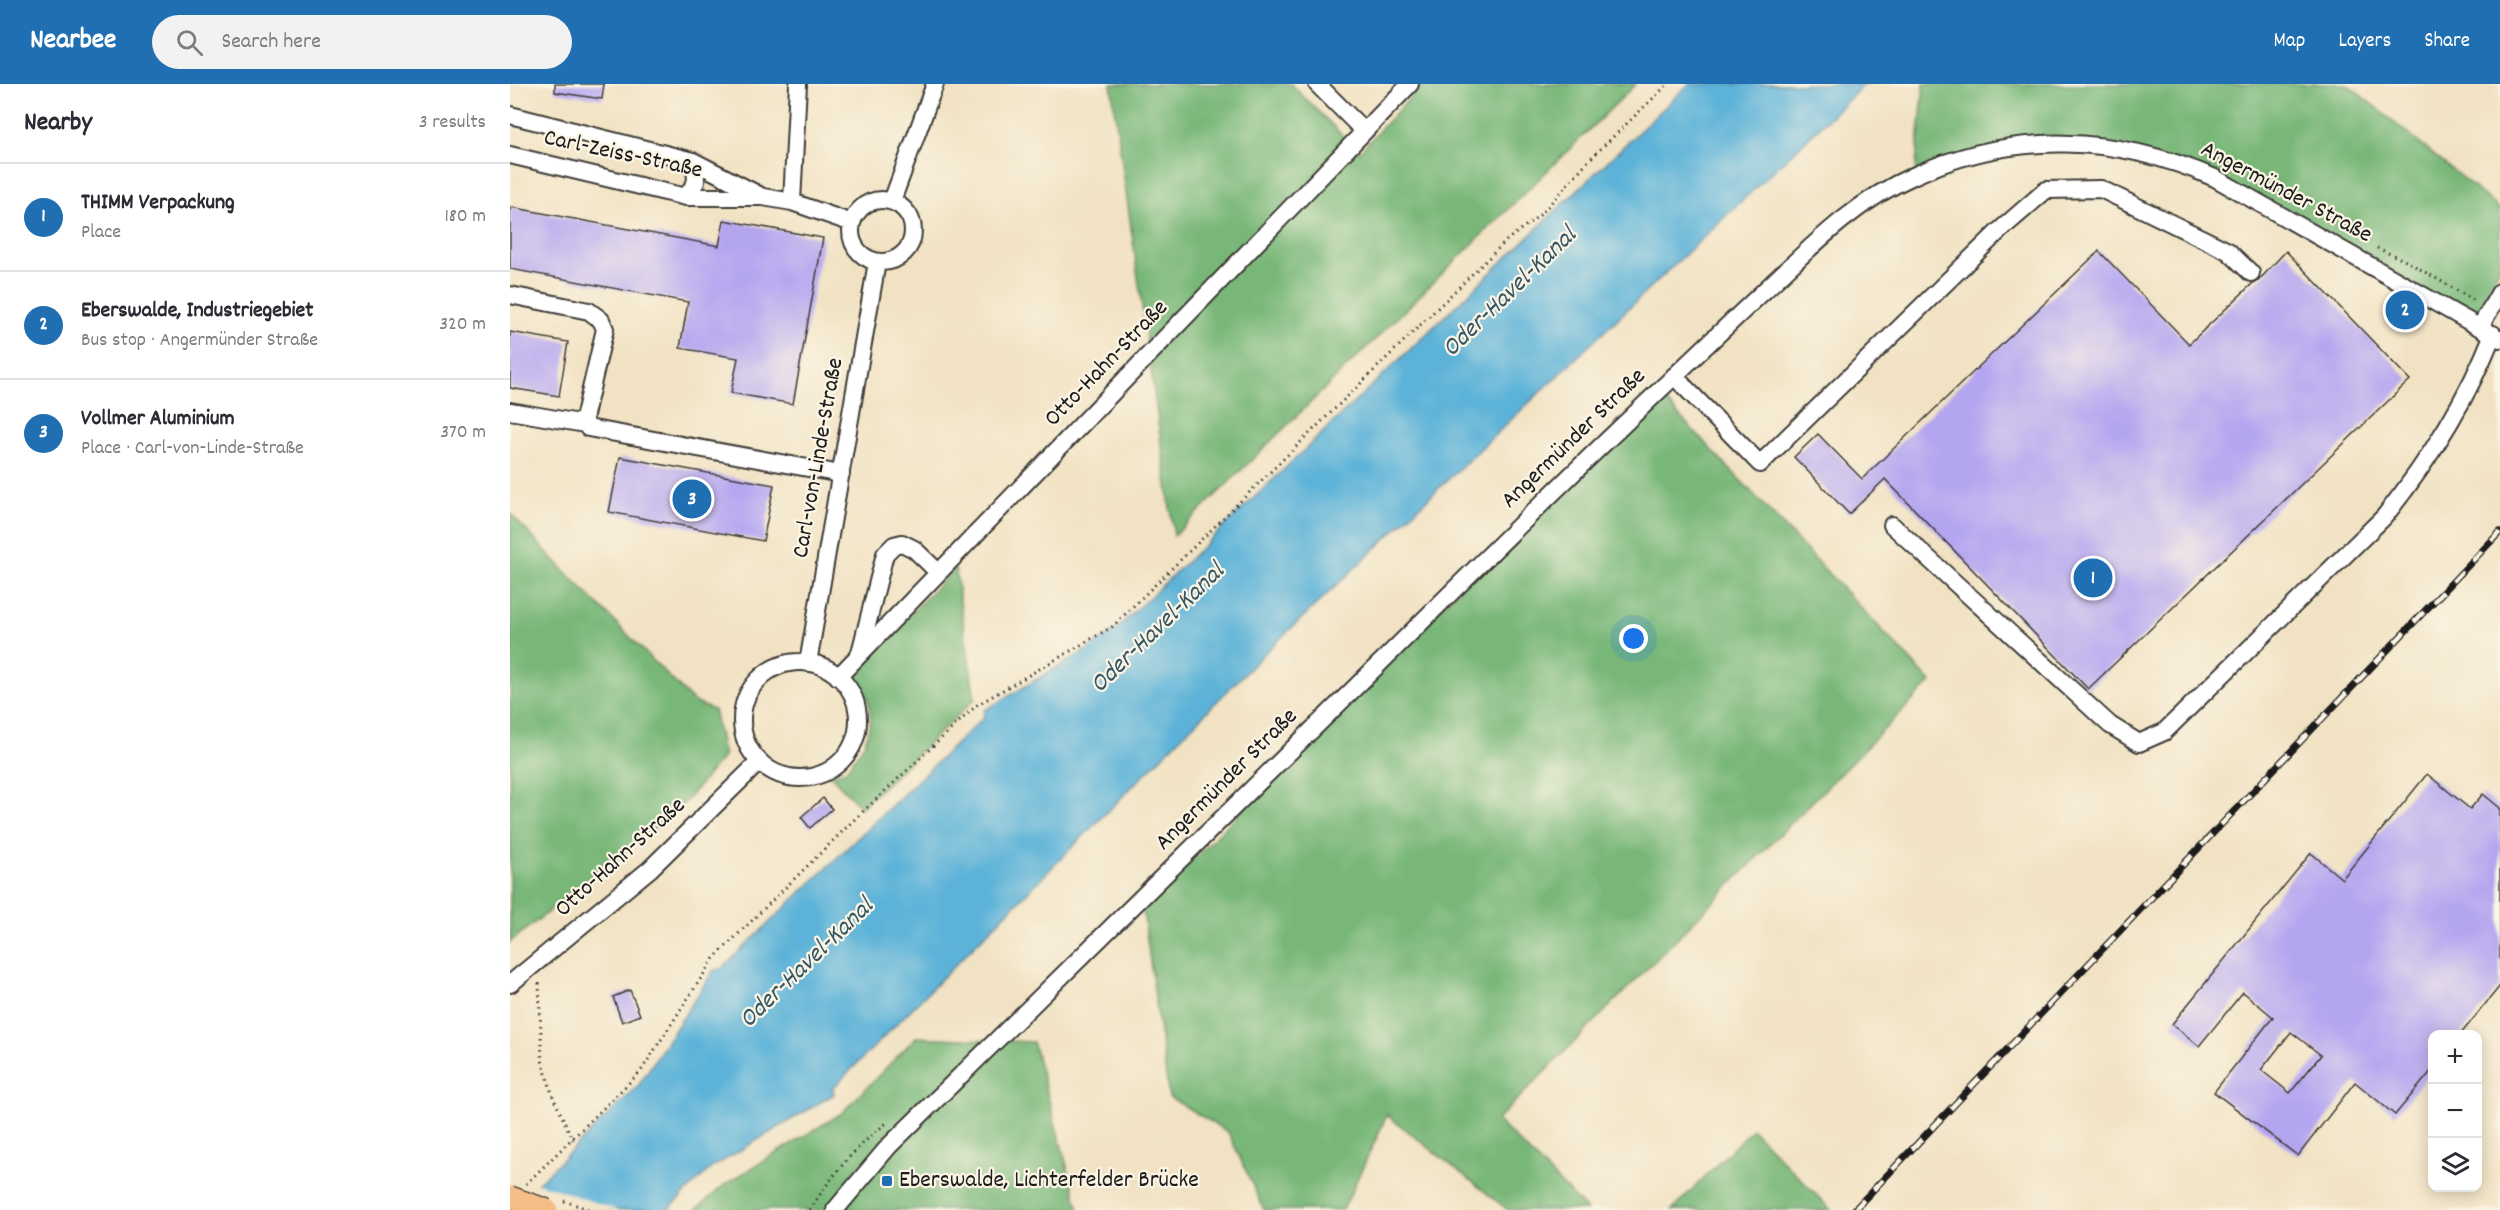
<!DOCTYPE html>
<html lang="en">
<head>
<meta charset="utf-8">
<style>
  :root { --surface:#fff; --page:#f2f2f3; --text:#2b2b33; --muted:#7c7c81; --line:#e1e1e2; --accent:#1f6fb2 }
  body { margin:0; font-family:Dekko,sans-serif; background:var(--page); color:var(--text) }
  .controls { position:absolute; right:18px; bottom:18px; display:grid; overflow:hidden; border-radius:12px; box-shadow:0 3px 15px #0003 }
  .controls button { width:54px; height:54px; display:grid; place-items:center; padding:0; border:0; border-bottom:2px solid var(--line); background:var(--surface); color:var(--text); font:30px sans-serif }
  .you { position:absolute; left:1124px; top:555px; width:21px; height:21px; margin:-15px; border:4px solid #fff; border-radius:50%; background:#1a73e8; box-shadow:0 0 0 9px #1a73e833 }
  .badge { display:grid; place-items:center; width:39px; height:39px; border-radius:50%; background:var(--accent); color:#fff; font-size:20px; font-weight:700 }
  .pin { position:absolute; translate:-50% -50%; border:3px solid #fff; box-shadow:0 2px 6px #0006 }
  .list { margin:0; padding:0; list-style:none }
  h2 { display:flex; justify-content:space-between; align-items:center; height:78px; margin:0; padding:0 24px; font-size:26px }
  h2 small { font-size:20px; font-weight:400; color:var(--muted) }
  .list li { display:grid; grid-template-columns:39px 1fr auto; gap:18px; align-items:center; box-sizing:border-box; height:108px; padding:0 24px; border-top:2px solid var(--line) }
  .list b { display:block; font-size:22px; white-space:nowrap }
  .list p { margin:0; font-size:20px; white-space:nowrap; color:var(--muted) }
  .list em { font-size:20px; font-style:normal; color:var(--muted) }
  .icon { flex:none; width:33px; height:33px; fill:none; stroke:currentColor; stroke-width:2; stroke-linecap:round; stroke-linejoin:round }
  .map { position:relative; flex:none; width:1990px; height:1126px; overflow:hidden }
  header { display:flex; align-items:center; gap:36px; box-sizing:border-box; height:84px; padding:0 30px; background:var(--accent); color:#fff }
  header strong { font-size:28px }
  nav { display:flex; gap:33px; margin-inline-start:auto; font-size:21px }
  .search { width:420px; height:54px; background:var(--page); display:flex; align-items:center; gap:15px; box-sizing:border-box; padding:0 21px; border-radius:33px; color:var(--muted); font-size:22px }
  main { display:flex }
  aside { flex:1; background:var(--surface) }
  .map>svg:first-child { display:block }
  .forest { fill:#78b778; stroke:#4a6a4a; stroke-width:1.5 }
  .water { fill:#5bb2d8; stroke:#3c677a; stroke-width:1.5 }
  .pier { fill:#f1e2c3 }
  .building { fill:#b4a5f0; fill-rule:evenodd }
  .lines { fill:none; stroke-linecap:round; stroke-linejoin:round }
  .minor-casing { stroke:#3c3a35; stroke-width:20 }
  .path { stroke:#3c3a35; stroke-width:3; stroke-dasharray:1.5 4.5; stroke-linecap:butt }
  .minor { stroke:#fff; stroke-width:16 }
  .rail-casing { stroke:#1c1c1c; stroke-width:7 }
  .rail { stroke:#fcf5e5; stroke-width:4.5; stroke-dasharray:14; stroke-linecap:butt }
  .major-bridge-casing { stroke:#3c3a35; stroke-width:24; stroke-linecap:butt }
  .path-bridge { stroke:#3c3a35; stroke-width:3; stroke-dasharray:1.5 4.5; stroke-linecap:butt }
  .major-bridge { stroke:#f6be87; stroke-width:21 }
  .poi-dot { fill:#1f6fb2; stroke:#fcf5e5; stroke-width:2 }
  .labels { text-anchor:middle; dominant-baseline:central; stroke-width:4.5; stroke-linejoin:round; paint-order:stroke }
  .street-label { font-size:24px; fill:#1c1c1c; stroke:#fcf5e5 }
  .poi-label { font-size:24px; fill:#1c1c1c; stroke:#fcf5e5; text-anchor:start }
  .water-label { font-size:26px; font-style:italic; fill:#355867; stroke:#fcf5e5 }
</style>
</head>
<body>
<header>
<strong>Nearbee</strong>
<div class="search"><svg class="icon" aria-label="search" viewBox="0 0 24 24"><circle cx="10" cy="10" r="6"/><path d="M15 15l6 6"/></svg>Search here</div>
<nav><a>Map</a><a>Layers</a><a>Share</a></nav>
</header>
<main>
<aside>
<h2>Nearby<small>3 results</small></h2>
<ul class="list">
<li><span class="badge">1</span><div><b>THIMM Verpackung</b><p>Place</p></div><em>180 m</em></li>
<li><span class="badge">2</span><div><b>Eberswalde, Industriegebiet</b><p>Bus stop · Angermünder Straße</p></div><em>320 m</em></li>
<li><span class="badge">3</span><div><b>Vollmer Aluminium</b><p>Place · Carl-von-Linde-Straße</p></div><em>370 m</em></li>
</ul>
</aside>
<div class="map">
<svg width="1990" height="1126" viewBox="0 0 1990 1126">
  <rect width="100%" height="100%" fill="#fcf5e5"/>
  <filter id="ink" filterUnits="userSpaceOnUse"><feTurbulence type="fractalNoise" baseFrequency=".0167" numOctaves="2"/><feDisplacementMap in="SourceGraphic" scale="12" xChannelSelector="R" yChannelSelector="G"/><feConvolveMatrix kernelMatrix="1 2 1 2 8 2 1 2 1" color-interpolation-filters="sRGB"/></filter>
  <filter id="wash" filterUnits="userSpaceOnUse"><feTurbulence type="fractalNoise" baseFrequency=".008" numOctaves="4" result="noise"/><feDisplacementMap in="SourceGraphic" scale="24" xChannelSelector="R" yChannelSelector="G"/><feGaussianBlur stdDeviation="1.35" result="paint"/><feColorMatrix in="noise" values="0 0 0 0 0 0 0 0 0 0 0 0 0 0 0 0 0 1.4 0 .05"/><feComposite in="paint" operator="in"/></filter>
  <g filter="url(#wash)">
    <rect width="100%" height="100%" fill="#f1e2c3"/>
    <!-- forest -->
    <path class="forest" d="M601 0H781L849 68 913 0H1126L664 452Z
      M1414 0H1837L1990 125V183L1975 212 1983 250 1705 94 1548 59 1405 91Z
      M1147 308 1421 598 987 1036 1077 1126H998L877 1031 833 1126H754L718 1048 659 1013 633 827 1082 370Z
      M0 429 46 478 184 618 204 626 214 672 170 724 0 858Z
      M445 484 465 615 351 724 321 692 337 685 355 659 361 635 358 615 341 591Z
      M406 953 523 958 569 1126H186L214 1101 332 1029Z
      M1242 1045 1321 1126H1162Z"/>
    <!-- water -->
    <path class="water" d="M1179 0H1355L752 572 323 1004 324 1010 201 1084 158 1126H0L128 1002 204 886 211 885 473 634 475 626 575 567 604 547Z"/>
    <!-- pier -->
    <path class="pier" d="M25 1098 107 1126H0V1122Z"/>
    <g id="blocks">
      <!-- building -->
      <path class="building" d="M45 0H94L92 15 45 8Z
        M0 123 209 162 214 136 313 154 283 320 221 309 228 274 170 264 178 218 0 185Z
        M1589 167 1679 260 1743 199 1748 197 1776 167 1900 296 1578 605 1375 395 1339 430 1284 373 1308 350 1352 395Z
        M0 248 58 258 49 312 0 304Z
        M110 373 264 401 253 457 99 428Z
        M1917 690 1960 725 1973 710 1990 724V902L1950 951H1923V985L1885 1031 1845 998 1788 1072 1704 1008 1763 933 1733 908 1689 962 1662 940 1801 769 1832 795ZM1781 948 1811 971 1780 1009 1751 986Z
        M313 714 322 725 300 744 291 733Z
        M120 906 130 931 112 938 103 913Z"/>
    </g>
  </g>
  <g filter="url(#ink)">
    <use href="#blocks" fill-opacity="0" stroke="#3c3a35" stroke-width="1.5"/>
    <g class="lines">
      <defs>
        <path id="minor" d="M807 0 854 47
          M0 31 183 77 249 111
          M0 71 176 113H253L282 118 342 139
          M176 113 186 98 185 79
          M341 147a31 31 0 1 1 62 0a31 31 0 1 1-62 0Z
          M382 117 425 0
          M282 118 288 0
          M0 211 79 227 91 236 95 245 74 335 78 344 331 390
          M1970 243 1990 208
          M1164 292 1250 380 1489 147 1536 106 1591 105 1718 167 1741 189
          M0 327 75 340
          M1382 441 1600 641 1629 659 1654 648 1874 433C1918 378 1957 316 1983 250
          M350 569 375 470 384 461 392 459 404 465 428 488
          M232 636a58 58 0 1 1 116 0a58 58 0 1 1-116 0Z
          M298 579 367 178
          M328 593 900 0
          M0 900 140 785 249 678
          M325 1126 379 1062C542 902 704 742 867 582 947 503 1027 423 1109 345 1157 299 1205 253 1253 208 1300 164 1344 118 1403 92 1503 46 1606 51 1705 94L1990 255"/>
      </defs>
      <!-- minor casing -->
      <use href="#minor" class="minor-casing"/>
      <!-- path -->
      <path class="path" d="M1867 164 1896 177 1967 218
        M29 899 32 976 43 1013 63 1056
        M16 1100 131 987 204 874 345 735 467 621 602 543 997 156 1031 130 1078 77 1158 0
        M300 1126C321 1092 346 1062 378 1038"/>
      <!-- minor -->
      <use href="#minor" class="minor"/>
      <defs>
        <path id="rail" d="M1344 1126 1990 448"/>
      </defs>
      <!-- rail casing -->
      <use href="#rail" class="rail-casing"/>
      <!-- rail -->
      <use href="#rail" class="rail"/>
      <defs>
        <path id="major-bridge" d="M0 1113 37 1126"/>
      </defs>
      <!-- major-bridge casing -->
      <use href="#major-bridge" class="major-bridge-casing"/>
      <!-- path-bridge -->
      <path class="path-bridge" d="M54 1117 81 1126"/>
      <!-- major-bridge -->
      <use href="#major-bridge" class="major-bridge"/>
    </g>
  </g>
  <!-- markers -->
  <rect class="poi-dot" x="371" y="1091" width="12" height="12" rx="3"/>
  <g class="labels">
    <!-- street labels -->
    <g class="street-label">
      <text transform="translate(113 71) rotate(12)">Carl-Zeiss-Straße</text>
      <text transform="translate(1776 109) rotate(28)">Angermünder Straße</text>
      <text transform="translate(597 280) rotate(-46)">Otto-Hahn-Straße</text>
      <text transform="translate(1064 355) rotate(-44)">Angermünder Straße</text>
      <text transform="translate(309 374) rotate(-80)">Carl-von-Linde-Straße</text>
      <text transform="translate(717 696) rotate(-45)">Angermünder Straße</text>
      <text transform="translate(111 774) rotate(-42)">Otto-Hahn-Straße</text>
    </g>
    <!-- poi labels -->
    <g class="poi-label">
      <text x="389" y="1097">Eberswalde, Lichterfelder Brücke</text>
    </g>
    <!-- water labels -->
    <g class="water-label">
      <text transform="translate(1000 209) rotate(-44)">Oder-Havel-Kanal</text>
      <text transform="translate(648 545) rotate(-44)">Oder-Havel-Kanal</text>
      <text transform="translate(297 880) rotate(-44)">Oder-Havel-Kanal</text>
    </g>
  </g>
</svg>
<div class="controls">
<button>+</button>
<button>−</button>
<button><svg class="icon" aria-label="layers" viewBox="0 0 24 24"><path d="M12 4l9 5-9 5-9-5zM3 14l9 5 9-5"/></svg></button>
</div>
<div class="you"></div>
<div class="pin badge" style="left:1583px;top:494px">1</div>
<div class="pin badge" style="left:1895px;top:226px">2</div>
<div class="pin badge" style="left:182px;top:415px">3</div>
</div>
</main>
</body>
</html>
